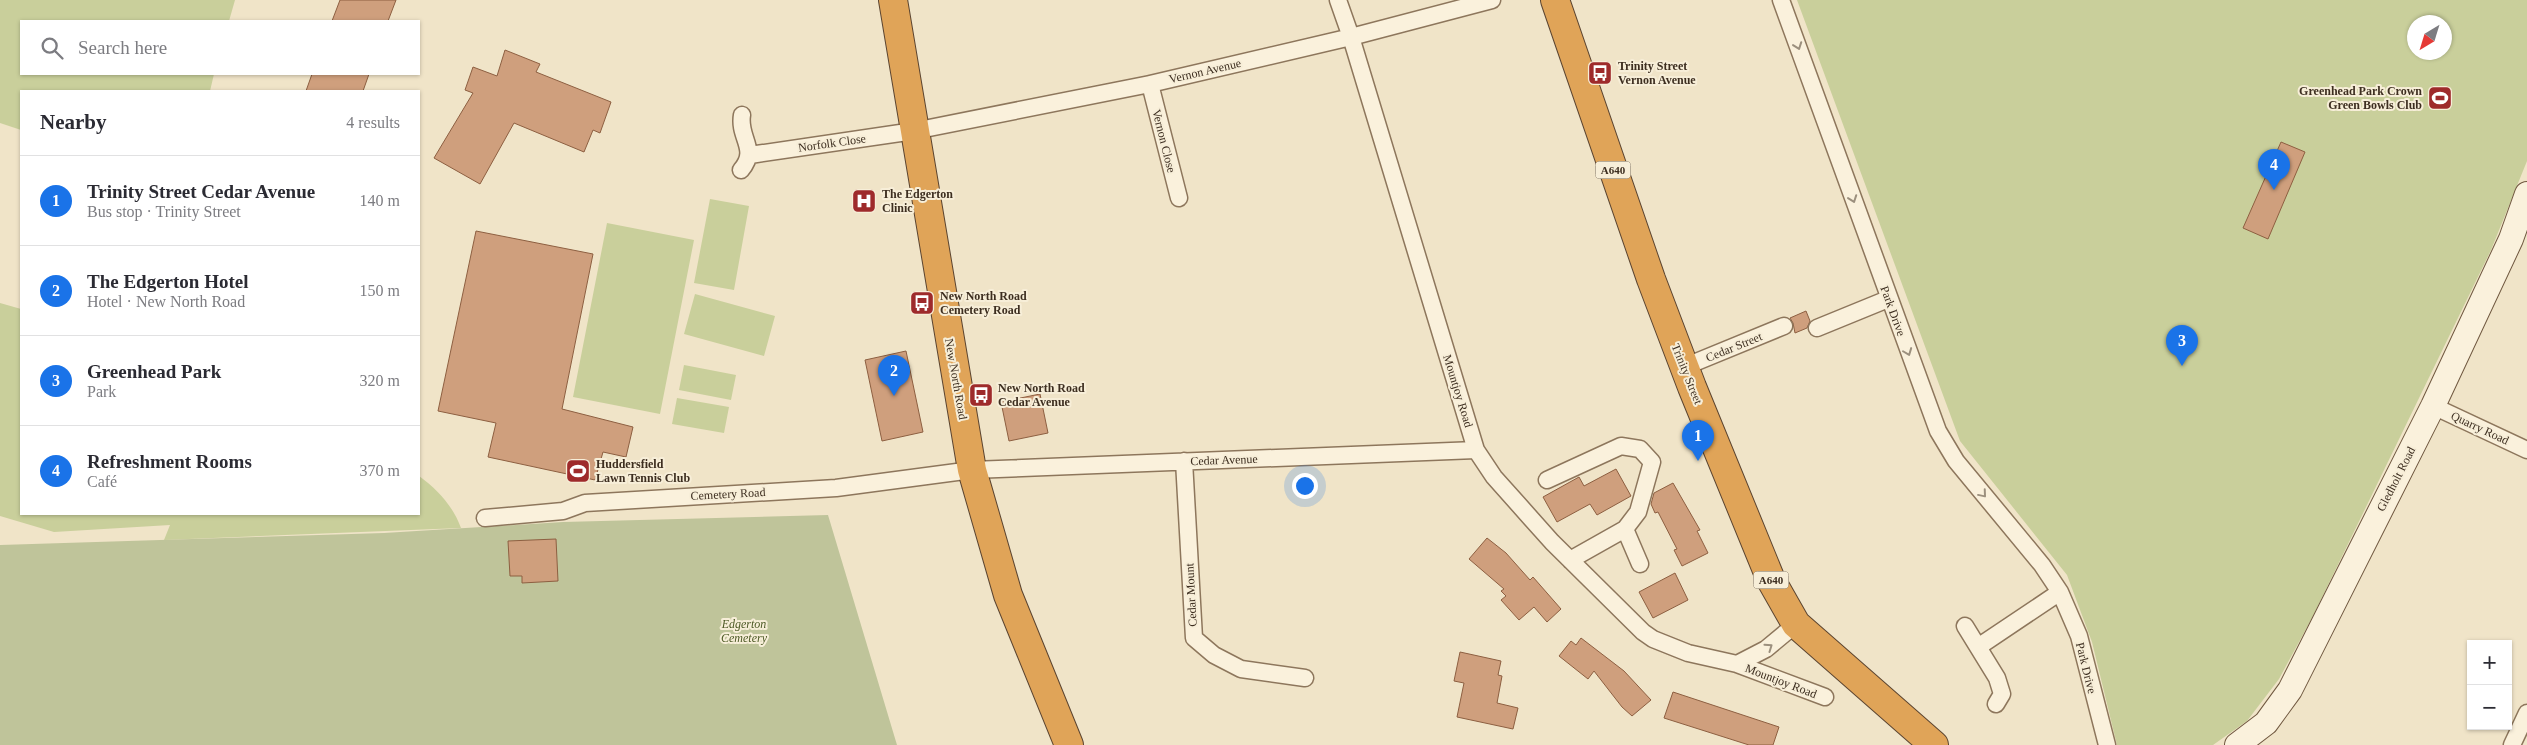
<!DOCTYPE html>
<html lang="en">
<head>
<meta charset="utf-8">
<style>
  :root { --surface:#fff; --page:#f7f7f7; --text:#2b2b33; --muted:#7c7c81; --line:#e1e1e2; --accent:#1a73e8 }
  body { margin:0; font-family:Georgia,serif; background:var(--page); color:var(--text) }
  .controls { position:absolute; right:15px; bottom:15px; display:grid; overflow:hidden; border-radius:0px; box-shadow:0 1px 4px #0004 }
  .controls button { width:45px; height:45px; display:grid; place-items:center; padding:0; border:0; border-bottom:1px solid var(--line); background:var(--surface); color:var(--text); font:25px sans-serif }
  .compass { position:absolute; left:2407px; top:15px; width:45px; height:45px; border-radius:50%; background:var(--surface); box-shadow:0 1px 4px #0004; rotate:218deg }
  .you { position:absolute; left:1304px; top:485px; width:18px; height:18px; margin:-12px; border:4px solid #fff; border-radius:50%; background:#1a73e8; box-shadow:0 0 0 8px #1a73e833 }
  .badge { display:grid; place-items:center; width:32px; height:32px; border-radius:50%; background:var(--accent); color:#fff; font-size:16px; font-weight:700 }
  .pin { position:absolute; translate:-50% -41px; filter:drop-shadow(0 1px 2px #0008) }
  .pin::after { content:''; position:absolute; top:26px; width:18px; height:15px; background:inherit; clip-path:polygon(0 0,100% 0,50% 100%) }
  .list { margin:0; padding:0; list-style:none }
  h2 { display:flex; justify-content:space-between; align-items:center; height:65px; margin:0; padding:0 20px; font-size:21px }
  h2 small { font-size:16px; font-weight:400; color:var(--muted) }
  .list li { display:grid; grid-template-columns:32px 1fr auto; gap:15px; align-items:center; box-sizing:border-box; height:90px; padding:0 20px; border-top:1px solid var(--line) }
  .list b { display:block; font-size:19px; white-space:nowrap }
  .list p { margin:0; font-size:16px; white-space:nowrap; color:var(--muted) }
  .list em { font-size:16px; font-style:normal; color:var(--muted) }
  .icon { flex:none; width:28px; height:28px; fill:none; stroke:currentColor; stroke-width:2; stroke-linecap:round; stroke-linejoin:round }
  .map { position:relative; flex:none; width:2527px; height:745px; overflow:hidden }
  .search { position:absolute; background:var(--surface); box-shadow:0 1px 4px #0004; left:20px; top:20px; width:400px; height:55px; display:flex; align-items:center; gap:12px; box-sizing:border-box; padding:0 18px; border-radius:0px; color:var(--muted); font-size:19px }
  .panel { position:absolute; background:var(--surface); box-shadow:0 1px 4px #0004; left:20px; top:90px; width:400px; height:425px; border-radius:0px }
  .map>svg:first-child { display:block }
  .green { fill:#c9cf9b; fill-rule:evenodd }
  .cemetery { fill:#bfc49a }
  .building { fill:#cf9f7d; stroke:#8d5f41 }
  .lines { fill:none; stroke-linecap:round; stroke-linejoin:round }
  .street-casing { stroke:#8d765c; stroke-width:19 }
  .secondary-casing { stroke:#6f573f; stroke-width:26 }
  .highway-casing { stroke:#5b4430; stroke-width:30 }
  .street { stroke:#faf1dc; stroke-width:16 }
  .secondary { stroke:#faf1dc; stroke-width:24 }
  .highway { stroke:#e0a458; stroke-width:28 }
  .oneway { stroke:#9c907e }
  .labels { text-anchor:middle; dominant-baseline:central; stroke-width:4; stroke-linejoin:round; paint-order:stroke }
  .shield { fill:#f7eed8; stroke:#756857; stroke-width:1 }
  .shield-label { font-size:11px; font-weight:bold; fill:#3d2e20 }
  .poi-label { font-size:12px; font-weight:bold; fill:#3d2e20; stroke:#f7eed8; text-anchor:start }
  .street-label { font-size:12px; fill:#3d2e20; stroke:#f7eed8 }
  .park-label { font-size:12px; font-style:italic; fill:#4d5a26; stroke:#f7eed8 }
</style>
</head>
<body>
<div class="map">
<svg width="2527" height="745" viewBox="0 0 2527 745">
  <rect width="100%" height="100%" fill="#f0e4c8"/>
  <!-- green -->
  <path class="green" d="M0 0H235L229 21H21V74H214L210 91H21V130L0 123Z
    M1797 0H2527V161L2491 250 2313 616 2279 679 2247 721 2213 745H2117L2092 642 2067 575 1960 441ZM2414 22H2444V52H2414Z
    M710 199 749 206 734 290 694 283Z
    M607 223 694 240 660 414 573 397Z
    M695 294 775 316 764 356 684 334Z
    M0 303 21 309V514H419V476C438 490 453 506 461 528L164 540 170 525 54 532 0 516Z
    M684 365 736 375 731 400 679 390Z
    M677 398 729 407 724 433 672 424Z"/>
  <!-- cemetery -->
  <path class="cemetery" d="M828 515 897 745H0V545L384 533 563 522Z"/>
  <!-- building -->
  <path class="building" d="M340 0H396L388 21H332Z
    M505 50 540 64 536 72 611 102 600 133 593 130 584 152 514 123 480 184 434 158 473 93 465 90 473 67 497 76Z
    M312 74H369L363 91H306Z
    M2281 142 2305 152 2268 239 2243 228Z
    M476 231 593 254 562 409 633 427 626 457 603 452 595 480 488 457 496 423 438 411Z
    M1806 311 1810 321 1807 328 1795 333 1793 323 1790 318Z
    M906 351 923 432 882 441 865 360Z
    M1040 394 1048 433 1009 441 1001 402Z
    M1616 469 1631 496 1597 515 1590 504 1557 522 1543 497 1579 477 1584 486Z
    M1673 483 1700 530 1697 531 1708 553 1682 566 1674 550 1677 549 1658 512 1655 513 1651 504 1654 493Z
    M1487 538 1506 553 1530 580 1533 577 1561 609 1547 622 1534 607 1519 620 1501 600 1506 596 1501 591 1504 589 1469 559Z
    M556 539 558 581 522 583V576H510L508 541Z
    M1675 573 1688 600 1653 618 1639 592Z
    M1581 638 1624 671 1651 700 1632 716 1622 707 1594 671 1588 679 1559 656 1571 641 1576 645Z
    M1460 652 1501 661 1498 675 1502 676 1497 703 1518 708 1513 729 1457 717 1464 683 1454 681Z
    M1673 692 1779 727 1773 745H1749L1664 718Z"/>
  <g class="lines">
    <defs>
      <path id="street" d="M1338 0 1351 37 1476 450 1494 477 1552 542 1643 632 1653 639 1688 653 1737 664 1825 697
        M1781 0 1938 431 1956 461 2042 565 2060 592 2079 636 2107 745
        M1150 84 1179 198
        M750 155 914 131 1150 84 1351 37 1492 0
        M741 170C759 149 738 138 742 115
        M1817 328 1888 299
        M1684 367 1784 326
        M2433 406 2527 450
        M1184 461 1194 638 1214 655 1241 669 1305 678
        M1547 480 1621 446 1640 449 1652 462 1638 512 1625 529 1570 560
        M485 518 563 511 585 503 836 488 972 470 1476 450
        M1625 529 1640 564
        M1965 626 1997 678 2002 694 1996 704
        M1978 647 2060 592
        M1737 664 1766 649 1796 624
        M2512 745 2527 713"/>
      <path id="secondary" d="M2237 745 2266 723 2290 690 2433 406 2511 239 2527 194"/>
      <path id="highway" d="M893 0 972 470 1008 595 1069 745
        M1555 0 1651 279 1692 387 1771 580 1796 624 1934 745"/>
    </defs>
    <!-- street casing -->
    <use href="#street" class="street-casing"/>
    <!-- secondary casing -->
    <use href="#secondary" class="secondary-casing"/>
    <!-- highway casing -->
    <use href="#highway" class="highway-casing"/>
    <!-- street -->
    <use href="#street" class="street"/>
    <!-- secondary -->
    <use href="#secondary" class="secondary"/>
    <!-- highway -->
    <use href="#highway" class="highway"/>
  </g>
  <!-- one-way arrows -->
  <defs><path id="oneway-chevron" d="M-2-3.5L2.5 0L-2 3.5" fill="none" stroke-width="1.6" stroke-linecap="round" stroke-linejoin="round" transform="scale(1.25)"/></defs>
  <g class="oneway">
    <use href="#oneway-chevron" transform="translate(1798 46) rotate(70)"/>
    <use href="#oneway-chevron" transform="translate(1853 199) rotate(70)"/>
    <use href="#oneway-chevron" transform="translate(1908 352) rotate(69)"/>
    <use href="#oneway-chevron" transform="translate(1983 494) rotate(50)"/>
    <use href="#oneway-chevron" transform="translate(1769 647) rotate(-35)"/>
  </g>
  <!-- icons -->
  <defs>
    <symbol id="bus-square" viewBox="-11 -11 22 22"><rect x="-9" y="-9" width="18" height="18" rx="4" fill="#9e2a2b" stroke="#f7eed8"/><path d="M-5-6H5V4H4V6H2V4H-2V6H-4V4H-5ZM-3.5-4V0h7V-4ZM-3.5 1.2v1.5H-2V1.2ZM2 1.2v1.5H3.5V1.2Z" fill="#fff"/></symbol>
    <symbol id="stadium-square" viewBox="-11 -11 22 22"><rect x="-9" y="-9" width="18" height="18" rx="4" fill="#9e2a2b" stroke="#f7eed8"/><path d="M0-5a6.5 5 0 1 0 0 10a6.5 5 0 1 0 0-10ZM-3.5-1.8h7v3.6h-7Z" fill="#fff"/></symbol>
    <symbol id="hospital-square" viewBox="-11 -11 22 22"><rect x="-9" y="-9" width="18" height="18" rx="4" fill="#9e2a2b" stroke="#f7eed8"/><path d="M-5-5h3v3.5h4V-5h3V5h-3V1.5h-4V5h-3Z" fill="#fff"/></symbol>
  </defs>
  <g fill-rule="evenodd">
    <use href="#bus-square" x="1586" y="59" width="28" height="28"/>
    <use href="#stadium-square" x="2426" y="84" width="28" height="28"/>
    <use href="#hospital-square" x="850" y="187" width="28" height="28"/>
    <use href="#bus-square" x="908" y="289" width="28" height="28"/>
    <use href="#bus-square" x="967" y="381" width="28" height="28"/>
    <use href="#stadium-square" x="564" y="457" width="28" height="28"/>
  </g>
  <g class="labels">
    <!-- shield labels -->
    <g class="shield">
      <rect x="1595.5" y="161.5" width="35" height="17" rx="4"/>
      <rect x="1753.5" y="571.5" width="35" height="17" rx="4"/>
    </g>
    <g class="shield-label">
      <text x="1613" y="170">A640</text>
      <text x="1771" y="580">A640</text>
    </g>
    <!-- poi labels -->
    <g class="poi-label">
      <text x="1618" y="66">Trinity Street<tspan x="1618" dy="14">Vernon Avenue</tspan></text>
      <text x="2422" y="91" text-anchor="end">Greenhead Park Crown<tspan x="2422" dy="14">Green Bowls Club</tspan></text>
      <text x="882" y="194">The Edgerton<tspan x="882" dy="14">Clinic</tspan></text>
      <text x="940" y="296">New North Road<tspan x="940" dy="14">Cemetery Road</tspan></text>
      <text x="998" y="388">New North Road<tspan x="998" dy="14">Cedar Avenue</tspan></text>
      <text x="596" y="464">Huddersfield<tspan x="596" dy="14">Lawn Tennis Club</tspan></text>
    </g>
    <!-- street labels -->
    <g class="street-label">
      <text transform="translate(1205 71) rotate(-13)">Vernon Avenue</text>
      <text transform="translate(1164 141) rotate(76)">Vernon Close</text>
      <text transform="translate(832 143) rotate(-8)">Norfolk Close</text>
      <text transform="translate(1893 311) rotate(70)">Park Drive</text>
      <text transform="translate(1734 347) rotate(-22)">Cedar Street</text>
      <text transform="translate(1687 374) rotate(68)">Trinity Street</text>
      <text transform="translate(956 379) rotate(80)">New North Road</text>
      <text transform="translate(1458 391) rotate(73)">Mountjoy Road</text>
      <text transform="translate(2480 428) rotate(25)">Quarry Road</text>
      <text transform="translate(1224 460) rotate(-2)">Cedar Avenue</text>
      <text transform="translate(2396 479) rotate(-63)">Gledholt Road</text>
      <text transform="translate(728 494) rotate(-3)">Cemetery Road</text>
      <text transform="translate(1191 595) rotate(-93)">Cedar Mount</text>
      <text transform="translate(2086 668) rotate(76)">Park Drive</text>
      <text transform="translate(1781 681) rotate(21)">Mountjoy Road</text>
    </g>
    <!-- park labels -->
    <g class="park-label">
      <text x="744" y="624">Edgerton<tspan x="744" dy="14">Cemetery</tspan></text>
    </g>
  </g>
</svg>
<div class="controls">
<button>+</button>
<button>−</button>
</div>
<svg class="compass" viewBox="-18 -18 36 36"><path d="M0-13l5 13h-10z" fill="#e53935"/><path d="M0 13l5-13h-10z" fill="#7c7c81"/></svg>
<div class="you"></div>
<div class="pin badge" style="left:1698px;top:461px">1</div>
<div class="pin badge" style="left:894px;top:396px">2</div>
<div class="pin badge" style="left:2182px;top:366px">3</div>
<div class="pin badge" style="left:2274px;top:190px">4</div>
<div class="search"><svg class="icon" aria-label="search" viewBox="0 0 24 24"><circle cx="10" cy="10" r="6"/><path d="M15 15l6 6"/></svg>Search here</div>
<section class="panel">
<h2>Nearby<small>4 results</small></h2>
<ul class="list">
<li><span class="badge">1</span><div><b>Trinity Street Cedar Avenue</b><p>Bus stop · Trinity Street</p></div><em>140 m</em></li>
<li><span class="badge">2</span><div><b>The Edgerton Hotel</b><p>Hotel · New North Road</p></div><em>150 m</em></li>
<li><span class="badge">3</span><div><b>Greenhead Park</b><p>Park</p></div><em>320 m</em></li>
<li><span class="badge">4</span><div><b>Refreshment Rooms</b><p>Café</p></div><em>370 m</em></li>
</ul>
</section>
</div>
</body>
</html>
